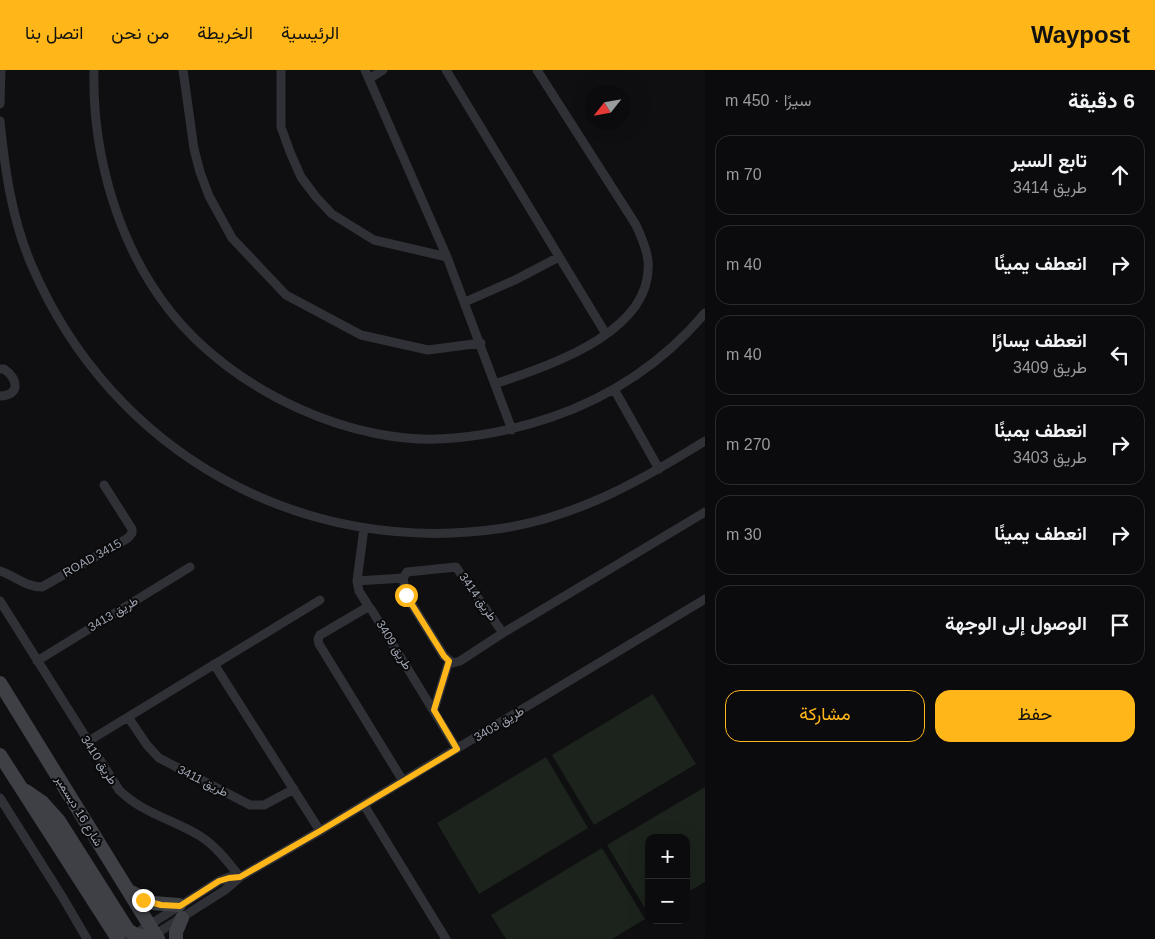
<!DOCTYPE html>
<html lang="ar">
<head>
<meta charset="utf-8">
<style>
  :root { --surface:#0b0b0d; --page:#141416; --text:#f1f3f6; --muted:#9a9b9d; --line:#2b2b2e; --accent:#ffb619 }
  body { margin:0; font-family:Helvetica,Vazirmatn,sans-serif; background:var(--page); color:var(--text); direction:rtl }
  .controls { position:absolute; right:15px; bottom:15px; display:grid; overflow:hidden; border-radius:10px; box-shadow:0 5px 20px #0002 }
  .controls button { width:45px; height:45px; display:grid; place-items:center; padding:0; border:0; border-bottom:1px solid var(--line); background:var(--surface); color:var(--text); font:25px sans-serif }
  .compass { position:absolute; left:585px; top:15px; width:45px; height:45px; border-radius:50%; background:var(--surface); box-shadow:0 5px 20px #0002; rotate:239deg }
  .stop { position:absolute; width:15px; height:15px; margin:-11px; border:4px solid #ffb619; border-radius:50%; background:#fff }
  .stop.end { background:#ffb619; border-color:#fff; box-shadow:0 1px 5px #0008 }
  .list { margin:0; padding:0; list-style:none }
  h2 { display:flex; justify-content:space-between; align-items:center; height:65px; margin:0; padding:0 20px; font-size:21px }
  h2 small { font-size:16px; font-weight:400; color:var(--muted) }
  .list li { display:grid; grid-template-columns:32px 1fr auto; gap:15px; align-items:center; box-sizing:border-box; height:80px; margin:0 10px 10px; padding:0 10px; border:1px solid var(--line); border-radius:15px }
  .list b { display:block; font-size:19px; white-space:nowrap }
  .list p { margin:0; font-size:16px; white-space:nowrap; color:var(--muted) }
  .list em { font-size:16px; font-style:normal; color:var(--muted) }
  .actions { display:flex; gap:10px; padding:15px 20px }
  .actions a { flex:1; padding:11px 0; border:1px solid var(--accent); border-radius:15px; text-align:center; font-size:18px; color:var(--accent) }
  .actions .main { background:var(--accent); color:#111 }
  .icon { flex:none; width:28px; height:28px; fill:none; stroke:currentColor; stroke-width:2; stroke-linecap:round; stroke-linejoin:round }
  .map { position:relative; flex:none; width:705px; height:869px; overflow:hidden; direction:ltr }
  header { display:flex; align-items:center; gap:30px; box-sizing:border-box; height:70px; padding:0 25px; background:var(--accent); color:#111 }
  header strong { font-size:24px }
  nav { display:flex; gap:28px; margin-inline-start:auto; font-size:18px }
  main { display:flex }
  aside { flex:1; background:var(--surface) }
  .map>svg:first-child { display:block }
  .green { fill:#1b231c }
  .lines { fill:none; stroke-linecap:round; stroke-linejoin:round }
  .street { stroke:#303136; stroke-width:9 }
  .secondary { stroke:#3e4046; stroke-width:14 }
  .route { stroke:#ffb619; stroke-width:6 }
  .labels { text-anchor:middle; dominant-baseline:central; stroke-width:4; stroke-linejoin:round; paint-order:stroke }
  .street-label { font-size:12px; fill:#9fa5b3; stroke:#0a0a0b }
</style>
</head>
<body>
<header>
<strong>Waypost</strong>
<nav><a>الرئيسية</a><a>الخريطة</a><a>من نحن</a><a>اتصل بنا</a></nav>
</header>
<main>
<aside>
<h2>6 دقيقة<small>سيرًا · 450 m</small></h2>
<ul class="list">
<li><svg class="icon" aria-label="ahead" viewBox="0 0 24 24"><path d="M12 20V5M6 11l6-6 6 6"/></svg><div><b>تابع السير</b><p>طريق 3414</p></div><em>70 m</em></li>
<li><svg class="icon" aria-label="right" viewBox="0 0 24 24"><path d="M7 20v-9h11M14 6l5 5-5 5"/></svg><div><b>انعطف يمينًا</b></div><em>40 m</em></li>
<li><svg class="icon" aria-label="left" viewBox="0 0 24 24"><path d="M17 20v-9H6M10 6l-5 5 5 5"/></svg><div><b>انعطف يسارًا</b><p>طريق 3409</p></div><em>40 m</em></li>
<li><svg class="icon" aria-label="right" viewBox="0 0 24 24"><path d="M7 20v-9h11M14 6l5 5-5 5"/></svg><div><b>انعطف يمينًا</b><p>طريق 3403</p></div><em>270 m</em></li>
<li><svg class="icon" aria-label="right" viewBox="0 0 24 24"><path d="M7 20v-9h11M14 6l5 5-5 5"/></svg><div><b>انعطف يمينًا</b></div><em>30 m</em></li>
<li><svg class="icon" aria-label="arrive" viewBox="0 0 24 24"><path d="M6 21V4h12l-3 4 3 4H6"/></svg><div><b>الوصول إلى الوجهة</b></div></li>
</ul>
<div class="actions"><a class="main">حفظ</a><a>مشاركة</a></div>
</aside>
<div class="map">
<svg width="705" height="869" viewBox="0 0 705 869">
  <rect width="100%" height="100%" fill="#0f0f11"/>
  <!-- green -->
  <path class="green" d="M653 624 696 694 594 755 552 685Z
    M546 687 588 758 479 824 437 753Z
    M705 717V812L686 823V768H649V845L607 775Z
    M602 778 645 849 612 869H506L491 845Z"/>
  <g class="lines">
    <!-- street -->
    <path class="street" d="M94 0C92 84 118 175 170 241 232 320 353 378 454 368 488 365 520 358 552 347 611 327 665 291 705 243
      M183 0 194 79 200 102 209 126 232 168 286 225 361 265 428 280 481 273
      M281 0V57L290 82 301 107 316 127 332 144 374 170 447 187
      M365 0 447 187 512 360
      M446 0 606 264
      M369 9 383 0
      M0 34 1 0
      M0 51C5 101 12 150 32 196 112 383 303 489 504 458 579 446 642 410 705 371
      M465 232 515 210 559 187
      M0 299H4C18 309 21 325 0 326
      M495 314C547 296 654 263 648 191 647 179 641 166 636 155L537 0
      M614 319 659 399
      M364 458 357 511 359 521 369 537
      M0 501C15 506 26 517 42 517L128 468 132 463V459L104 415
      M357 511 403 508
      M0 531 119 720C145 745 171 748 200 766 216 776 228 792 240 807
      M503 563 456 497 407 502 403 508 406 525 444 586 453 593 460 591 503 563 705 442
      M37 591 190 497
      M214 594 320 761
      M434 640 449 591
      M128 647 147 675 159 688 250 735H264L294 719
      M87 672 320 530
      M403 711 319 574 318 569 320 565 366 538 371 539 457 679
      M0 728 63 828 87 869
      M364 735 446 869
      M151 867 225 820 240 807 320 761 705 529
      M127 869 219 811 229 807H240"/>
    <!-- secondary -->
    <path class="secondary" d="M0 613 158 869
      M0 685 118 869
      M26 721 42 732 59 751 128 860C137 867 145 868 155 864
      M131 822 152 833 179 835
      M176 869V862L182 848"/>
  </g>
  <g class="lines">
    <!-- route -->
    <path class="route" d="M143 830 161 835 180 836 219 811 229 808 240 807 320 761 457 679 434 640 449 591 444 586 406 525"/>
  </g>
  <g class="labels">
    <!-- street labels -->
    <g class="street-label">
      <text transform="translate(92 488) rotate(-29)">ROAD 3415</text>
      <text transform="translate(478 527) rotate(55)">طريق 3414</text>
      <text transform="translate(113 544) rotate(-31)">طريق 3413</text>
      <text transform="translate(394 575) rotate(58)">طريق 3409</text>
      <text transform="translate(499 654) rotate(-31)">طريق 3403</text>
      <text transform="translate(99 690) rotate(57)">طريق 3410</text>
      <text transform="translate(203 711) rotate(27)">طريق 3411</text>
      <text transform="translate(79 741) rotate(59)">شارع 16 ديسمبر</text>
    </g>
  </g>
</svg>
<div class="controls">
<button>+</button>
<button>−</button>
</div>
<svg class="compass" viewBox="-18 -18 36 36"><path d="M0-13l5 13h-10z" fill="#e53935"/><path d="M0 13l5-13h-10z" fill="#9a9b9d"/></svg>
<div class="stop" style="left:406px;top:525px"></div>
<div class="stop end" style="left:143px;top:830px"></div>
</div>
</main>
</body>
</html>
